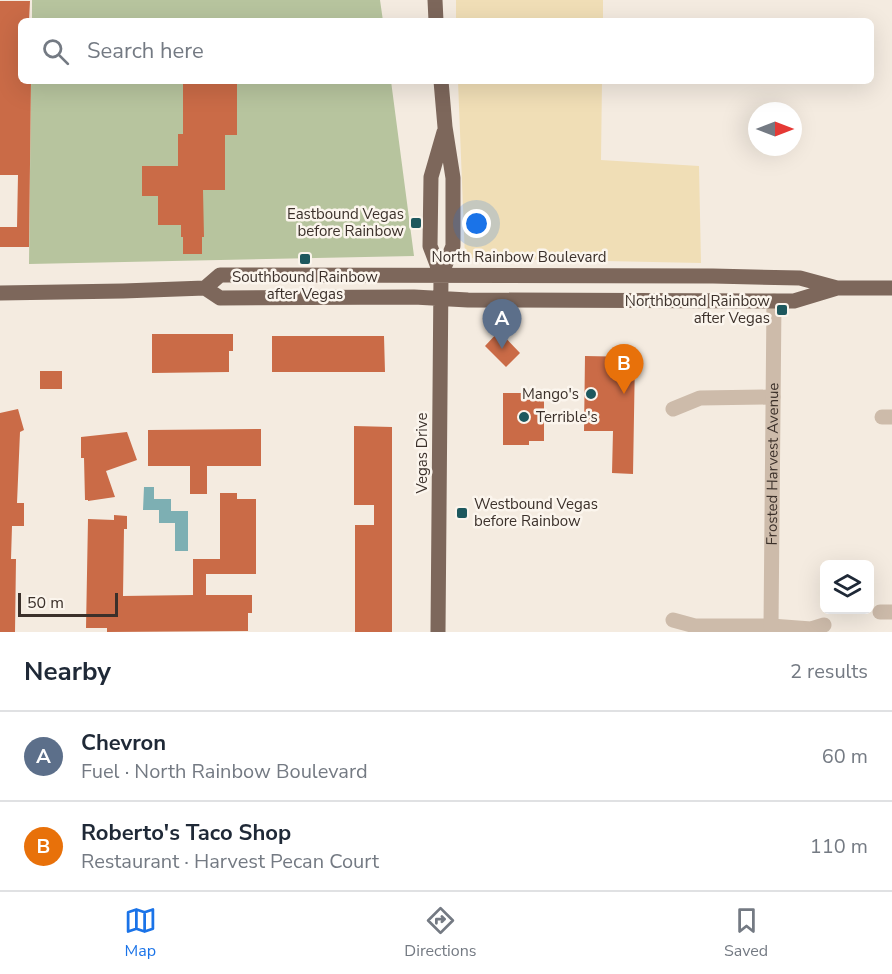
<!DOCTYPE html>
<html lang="en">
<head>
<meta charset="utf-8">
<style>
  :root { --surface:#fff; --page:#f2f2f3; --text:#1f2937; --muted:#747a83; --line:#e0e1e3; --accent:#1a73e8 }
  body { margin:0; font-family:"Nunito Sans",sans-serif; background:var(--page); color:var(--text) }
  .controls { position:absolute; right:18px; bottom:18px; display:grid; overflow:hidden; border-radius:9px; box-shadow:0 6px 24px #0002 }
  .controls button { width:54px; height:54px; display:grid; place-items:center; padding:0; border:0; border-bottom:2px solid var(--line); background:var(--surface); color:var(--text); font:30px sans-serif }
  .compass { position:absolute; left:748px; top:102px; width:54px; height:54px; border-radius:50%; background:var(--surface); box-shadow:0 6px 24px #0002; rotate:90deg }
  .scale { position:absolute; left:18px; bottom:15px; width:100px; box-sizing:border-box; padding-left:6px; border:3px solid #3b302a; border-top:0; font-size:16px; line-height:21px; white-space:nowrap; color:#3b302a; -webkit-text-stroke:4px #fbf5ed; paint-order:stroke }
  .you { position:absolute; left:477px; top:224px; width:21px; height:21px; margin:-15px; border:4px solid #fff; border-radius:50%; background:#1a73e8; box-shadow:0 0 0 9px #1a73e833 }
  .badge { display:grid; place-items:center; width:39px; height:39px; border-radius:50%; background:var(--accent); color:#fff; font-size:20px; font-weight:700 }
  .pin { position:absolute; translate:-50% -50px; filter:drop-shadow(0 2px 3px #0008) }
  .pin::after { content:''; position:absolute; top:32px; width:21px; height:18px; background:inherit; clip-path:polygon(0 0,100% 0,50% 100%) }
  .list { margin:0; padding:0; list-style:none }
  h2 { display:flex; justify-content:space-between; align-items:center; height:78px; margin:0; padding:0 24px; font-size:26px }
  h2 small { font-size:20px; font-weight:400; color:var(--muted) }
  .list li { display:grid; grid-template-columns:39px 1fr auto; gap:18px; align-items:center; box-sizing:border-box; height:90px; padding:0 24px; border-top:2px solid var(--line) }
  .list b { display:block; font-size:22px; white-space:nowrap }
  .list p { margin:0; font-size:20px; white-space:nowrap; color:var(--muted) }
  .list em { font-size:20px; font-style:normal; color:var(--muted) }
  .icon { flex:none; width:33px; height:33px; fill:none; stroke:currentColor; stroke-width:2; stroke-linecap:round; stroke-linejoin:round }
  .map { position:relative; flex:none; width:892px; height:632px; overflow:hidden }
  .search { position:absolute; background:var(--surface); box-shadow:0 6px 24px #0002; left:18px; right:18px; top:18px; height:66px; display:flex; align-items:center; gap:15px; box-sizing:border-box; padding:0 21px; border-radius:9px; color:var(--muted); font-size:22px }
  .sheet { height:258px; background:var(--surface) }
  nav { display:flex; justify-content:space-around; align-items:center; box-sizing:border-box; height:84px; border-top:2px solid var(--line); background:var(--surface); font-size:16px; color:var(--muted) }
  nav a { display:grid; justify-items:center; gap:3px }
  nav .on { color:var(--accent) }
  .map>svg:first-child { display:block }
  .green { fill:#b7c49e }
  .sand { fill:#f0deb6 }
  .water { fill:#7dafb3 }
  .building { fill:#ca6b47 }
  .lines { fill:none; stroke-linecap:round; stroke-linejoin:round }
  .minor { stroke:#cdbbaa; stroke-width:15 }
  .major { stroke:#7d675b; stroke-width:15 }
  .poi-dot { fill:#1d585e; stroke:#fbf5ed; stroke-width:2 }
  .labels { text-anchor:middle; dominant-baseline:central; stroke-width:5; stroke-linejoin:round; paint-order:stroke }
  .poi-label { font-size:15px; fill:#3b302a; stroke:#fbf5ed; text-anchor:end }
  .street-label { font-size:15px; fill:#3b302a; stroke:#fbf5ed }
</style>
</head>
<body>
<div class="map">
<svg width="892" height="632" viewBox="0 0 892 632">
  <rect width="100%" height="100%" fill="#f4ebe0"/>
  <!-- green -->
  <path class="green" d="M32 0H380L383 21H32Z
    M31 81H391L414 256 29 264Z"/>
  <!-- sand -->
  <path class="sand" d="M456 0H603V21H456Z
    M458 81H602L601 160 699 166 701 263 465 258Z"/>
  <!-- water -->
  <path class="water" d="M144 487H154V499H171V511H188V551H175V523H159V510H143Z"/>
  <!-- building -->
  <path class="building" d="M0 1H30L29 21H21V81H31L29 247H0V227H17L18 175H0Z
    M183 81H237V135H225V190H203L204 237H202V254H183V237H181V225H158V196H142V166H178V134H183Z
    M499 331 520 353 506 367 485 346Z
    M152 334H233V351H229V372L152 373Z
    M272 336H384L385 372H272Z
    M585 356 635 357 633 474 612 473 613 431H584Z
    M40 371H62V389H40Z
    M503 393H544V441H529V445H503Z
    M18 409 24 430 20 432 17 503H24V526H12L11 559H16L15 632H0V413Z
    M354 426 392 427V632H355V525H374V505H354Z
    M261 429V466H207V494H190V466H148V430Z
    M127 432 137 460 106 471 115 497 88 501V500H85L84 458H81V437Z
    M220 493H237V499H256V574H206V595H252V613H248V631L107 632V628H86L88 519 114 520V515L127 516V529H124L123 596 193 595V559H220Z"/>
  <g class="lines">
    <!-- minor -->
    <g class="minor">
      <path d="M673 409 700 398 773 397"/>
      <path d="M882 417H892"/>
      <path d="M880 612H892"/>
      <path d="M673 620 695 626H771L811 629 824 625"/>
      <path id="s1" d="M771 626 774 301"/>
    </g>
    <!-- major -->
    <path class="major" d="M435 0 436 21
      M441 275 430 246 431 177 444 132
      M205 288 220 275 713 276 800 278 837 288H892
      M0 293 123 291 205 288 220 298 414 297 468 300 794 301 837 288
      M438 632 441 275 453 246V178L445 127 441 81"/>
  </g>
  <!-- markers -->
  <g class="poi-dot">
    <rect x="410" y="217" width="12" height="12" rx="3"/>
    <rect x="299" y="253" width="12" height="12" rx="3"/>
    <rect x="776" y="304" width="12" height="12" rx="3"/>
    <circle cx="591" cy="394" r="6"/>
    <circle cx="524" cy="417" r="6"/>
    <rect x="456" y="507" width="12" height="12" rx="3"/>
  </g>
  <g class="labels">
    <!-- poi labels -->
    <g class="poi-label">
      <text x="404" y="214">Eastbound Vegas<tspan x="404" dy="17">before Rainbow</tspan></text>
      <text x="305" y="277" text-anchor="middle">Southbound Rainbow<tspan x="305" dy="17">after Vegas</tspan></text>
      <text x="770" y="301">Northbound Rainbow<tspan x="770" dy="17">after Vegas</tspan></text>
      <text x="579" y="394">Mango's</text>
      <text x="536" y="417" text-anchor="start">Terrible's</text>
      <text x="474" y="504" text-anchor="start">Westbound Vegas<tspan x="474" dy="17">before Rainbow</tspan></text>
    </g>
    <!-- street labels -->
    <g class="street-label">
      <text x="519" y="257">North Rainbow Boulevard</text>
      <text transform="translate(422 453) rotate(-90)">Vegas Drive</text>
      <text stroke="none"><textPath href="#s1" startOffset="162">Frosted Harvest Avenue</textPath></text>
    </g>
  </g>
</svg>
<div class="controls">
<button><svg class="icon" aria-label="layers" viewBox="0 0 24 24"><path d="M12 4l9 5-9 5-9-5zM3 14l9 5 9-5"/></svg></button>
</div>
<svg class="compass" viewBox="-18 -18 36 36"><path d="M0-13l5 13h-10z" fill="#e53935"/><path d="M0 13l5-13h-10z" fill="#747a83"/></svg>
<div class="scale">50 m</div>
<div class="you"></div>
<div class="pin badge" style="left:502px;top:349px;background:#5c6f8a">A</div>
<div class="pin badge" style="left:624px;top:394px;background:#e8710a">B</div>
<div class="search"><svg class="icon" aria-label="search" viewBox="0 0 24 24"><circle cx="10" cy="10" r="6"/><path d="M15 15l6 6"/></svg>Search here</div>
</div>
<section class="sheet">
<h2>Nearby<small>2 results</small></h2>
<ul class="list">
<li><span class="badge" style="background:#5c6f8a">A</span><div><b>Chevron</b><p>Fuel · North Rainbow Boulevard</p></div><em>60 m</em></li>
<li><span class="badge" style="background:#e8710a">B</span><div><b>Roberto's Taco Shop</b><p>Restaurant · Harvest Pecan Court</p></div><em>110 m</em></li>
</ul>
</section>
<nav>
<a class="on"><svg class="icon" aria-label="map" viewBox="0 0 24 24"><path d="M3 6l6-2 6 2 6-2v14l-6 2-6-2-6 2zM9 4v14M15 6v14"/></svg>Map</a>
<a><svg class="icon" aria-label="directions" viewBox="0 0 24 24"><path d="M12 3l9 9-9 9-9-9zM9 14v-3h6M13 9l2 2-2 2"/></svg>Directions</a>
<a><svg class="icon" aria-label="saved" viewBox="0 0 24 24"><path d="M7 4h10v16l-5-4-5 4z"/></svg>Saved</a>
</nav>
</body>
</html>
